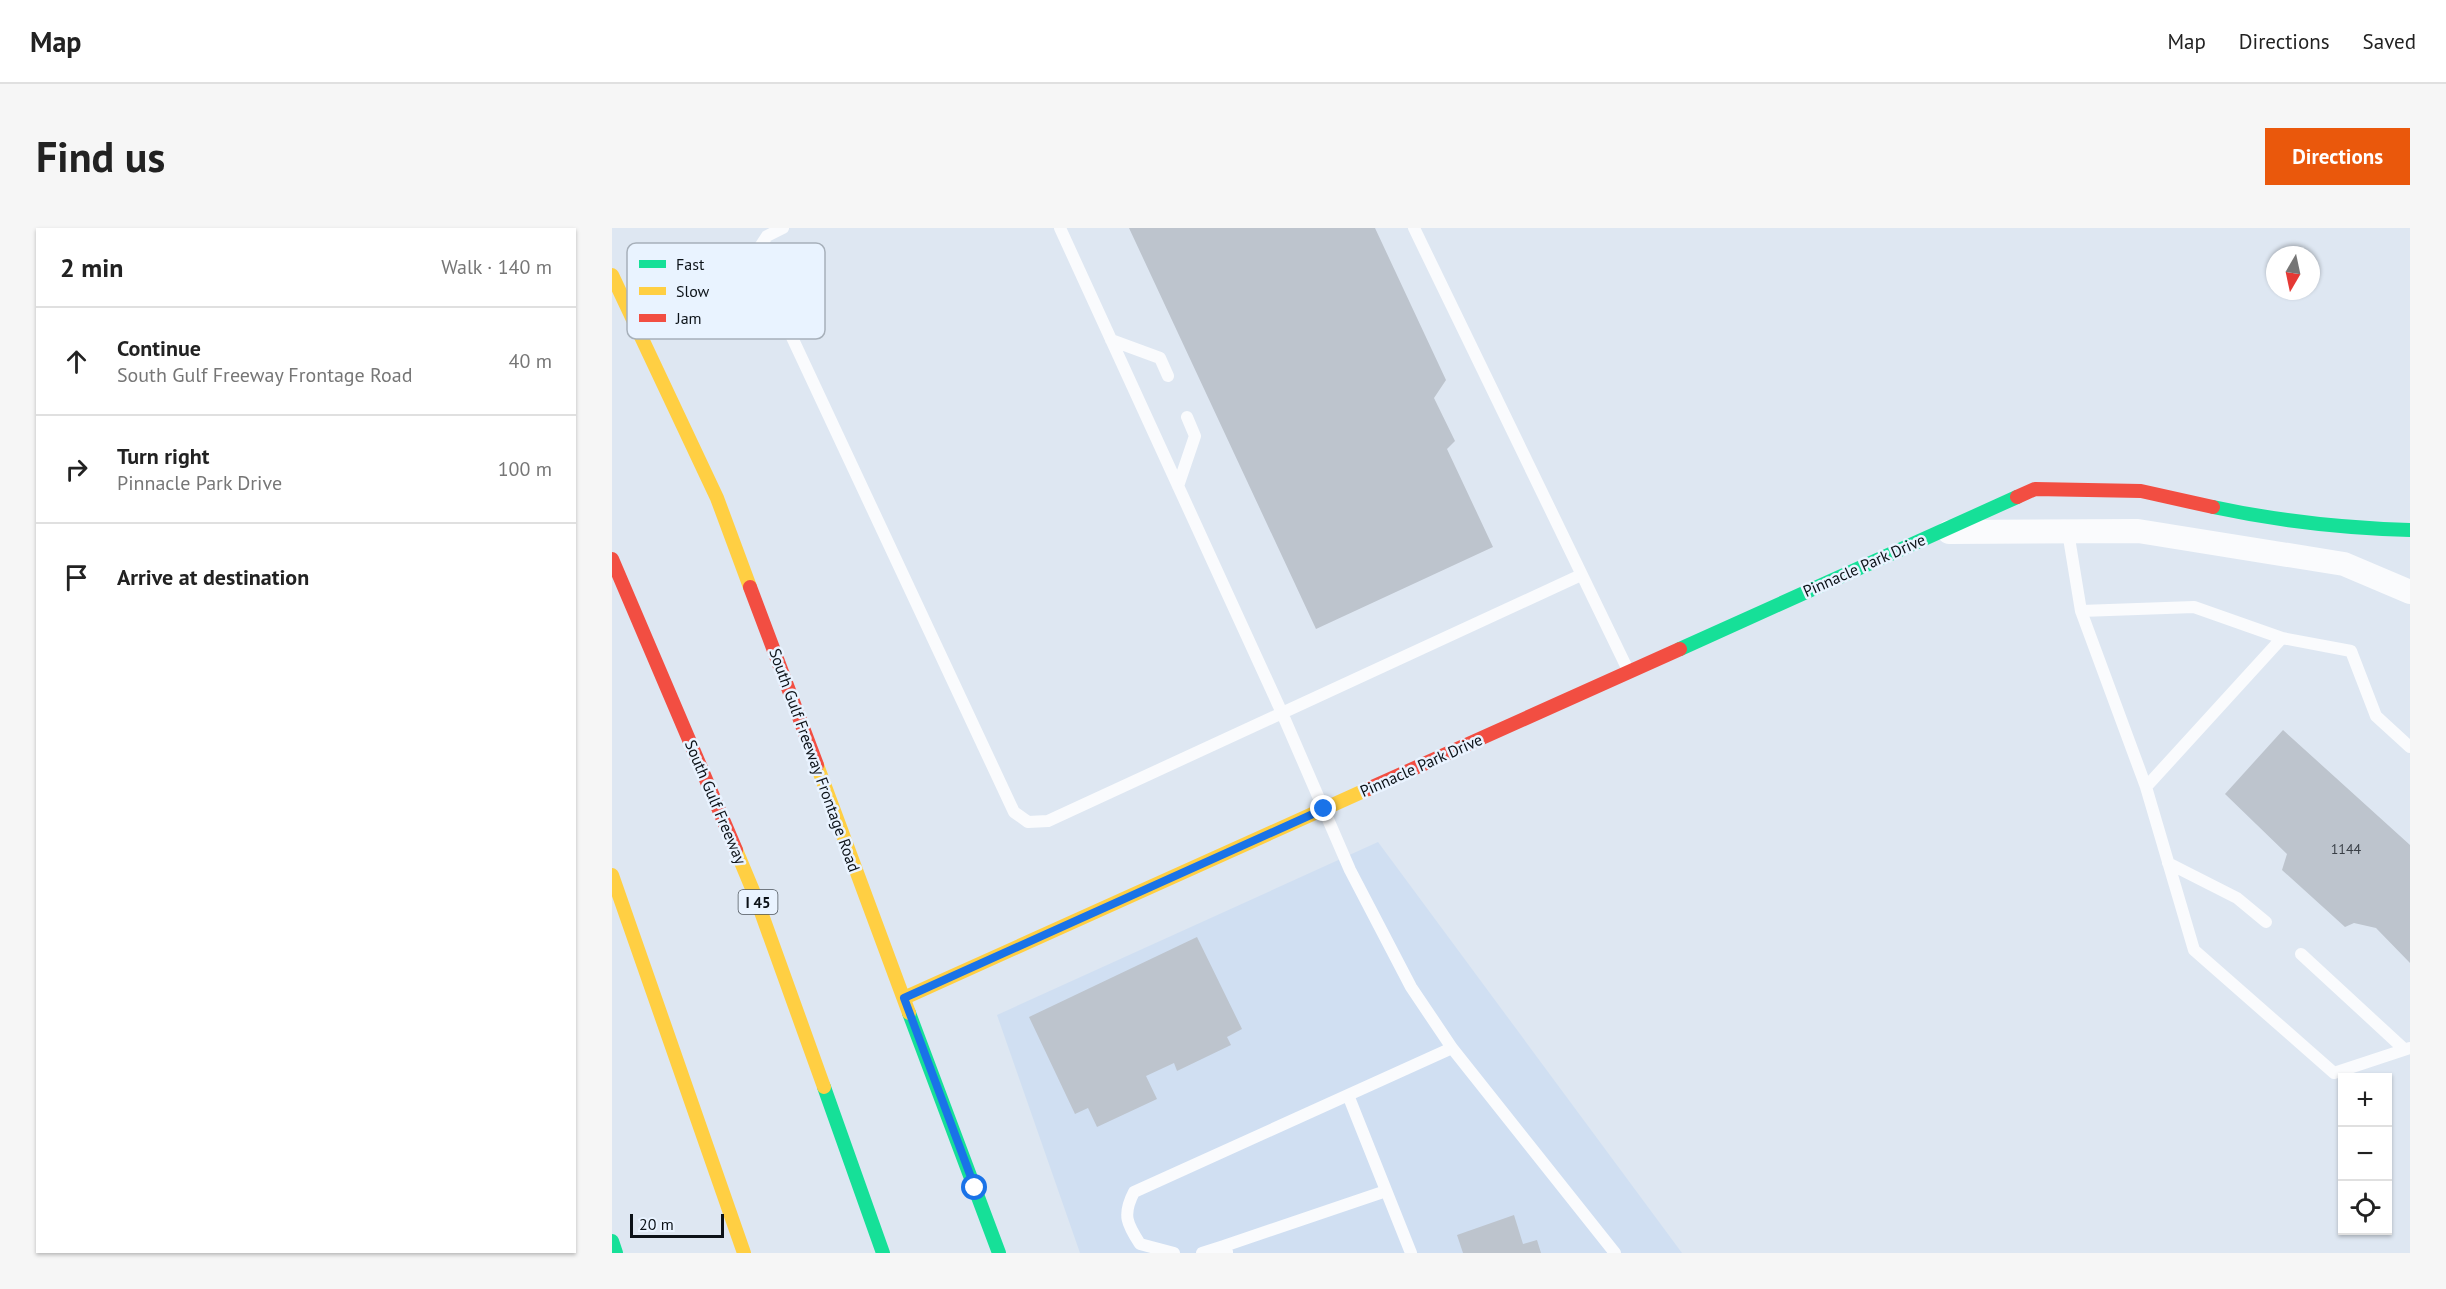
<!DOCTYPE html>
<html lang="en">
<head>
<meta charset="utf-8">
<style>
  :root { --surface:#fff; --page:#f6f6f6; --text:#222; --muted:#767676; --line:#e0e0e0; --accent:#ea580c }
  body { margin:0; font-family:"PT Sans",sans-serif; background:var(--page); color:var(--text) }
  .controls { position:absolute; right:18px; bottom:18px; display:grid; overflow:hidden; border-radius:0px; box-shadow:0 2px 4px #0004 }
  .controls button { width:54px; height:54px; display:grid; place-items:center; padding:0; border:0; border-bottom:2px solid var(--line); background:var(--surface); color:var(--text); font:30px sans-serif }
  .compass { position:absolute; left:1654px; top:18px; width:54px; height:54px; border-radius:50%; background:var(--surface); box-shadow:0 2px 4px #0004; rotate:189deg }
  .scale { position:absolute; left:18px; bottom:15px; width:94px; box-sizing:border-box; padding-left:6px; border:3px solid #0c1218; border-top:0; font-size:16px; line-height:21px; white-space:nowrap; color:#0c1218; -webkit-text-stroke:4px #e9f3ff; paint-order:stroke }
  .stop { position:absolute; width:18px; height:18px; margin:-14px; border:4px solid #1a73e8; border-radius:50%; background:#fff }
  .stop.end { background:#1a73e8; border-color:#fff; box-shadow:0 2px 6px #0008 }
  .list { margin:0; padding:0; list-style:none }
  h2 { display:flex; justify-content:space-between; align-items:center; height:78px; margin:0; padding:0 24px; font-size:26px }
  h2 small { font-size:20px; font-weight:400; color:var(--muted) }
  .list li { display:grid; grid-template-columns:39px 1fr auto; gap:18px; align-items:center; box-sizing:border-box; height:108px; padding:0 24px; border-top:2px solid var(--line) }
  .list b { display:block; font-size:22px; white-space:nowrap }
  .list p { margin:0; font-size:20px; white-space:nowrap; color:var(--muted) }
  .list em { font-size:20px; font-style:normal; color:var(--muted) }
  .icon { flex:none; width:33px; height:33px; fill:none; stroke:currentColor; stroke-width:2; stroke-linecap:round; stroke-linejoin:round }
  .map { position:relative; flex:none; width:1798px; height:1025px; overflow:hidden; border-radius:0px }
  header { display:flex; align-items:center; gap:36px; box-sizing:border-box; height:84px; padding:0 30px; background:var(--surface); border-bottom:2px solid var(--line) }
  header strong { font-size:28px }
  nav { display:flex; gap:33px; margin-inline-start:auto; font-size:21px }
  .intro { display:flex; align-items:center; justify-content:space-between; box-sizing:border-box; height:144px; padding:0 36px }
  h1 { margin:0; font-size:42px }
  .button { padding:15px 27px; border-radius:0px; background:var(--accent); color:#fff; font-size:21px; font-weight:700 }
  main { display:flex; gap:36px; padding:0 36px }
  aside { flex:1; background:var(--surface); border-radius:0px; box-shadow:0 2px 4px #0004 }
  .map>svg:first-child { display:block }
  .built { fill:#d0dff2 }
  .building { fill:#bdc4cd }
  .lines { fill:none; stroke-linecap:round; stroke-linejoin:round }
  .lane { stroke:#fafbfd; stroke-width:12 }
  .street { stroke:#fafbfd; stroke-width:24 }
  .fast { stroke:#16e098; stroke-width:14 }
  .slow { stroke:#ffcf43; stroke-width:14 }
  .jam { stroke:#f24e42; stroke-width:14 }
  .route { stroke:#1a73e8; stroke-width:8 }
  .labels { text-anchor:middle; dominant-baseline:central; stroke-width:5; stroke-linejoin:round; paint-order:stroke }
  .number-label { font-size:14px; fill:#383e45 }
  .shield { fill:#e9f3ff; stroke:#4e565d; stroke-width:1.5 }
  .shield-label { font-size:15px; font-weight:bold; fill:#0c1218 }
  .street-label { font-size:16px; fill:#0c1218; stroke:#e9f3ff }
  .key { fill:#e9f3ff; stroke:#a7b0ba; stroke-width:1.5 }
  .key-label { font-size:16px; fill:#0c1218 }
</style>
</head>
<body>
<header>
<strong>Map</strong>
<nav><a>Map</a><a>Directions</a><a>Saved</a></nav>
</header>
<div class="intro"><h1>Find us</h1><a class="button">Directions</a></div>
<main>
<aside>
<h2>2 min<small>Walk · 140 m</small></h2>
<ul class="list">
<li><svg class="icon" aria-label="ahead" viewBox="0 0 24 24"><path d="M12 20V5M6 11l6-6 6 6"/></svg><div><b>Continue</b><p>South Gulf Freeway Frontage Road</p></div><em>40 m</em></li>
<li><svg class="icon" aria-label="right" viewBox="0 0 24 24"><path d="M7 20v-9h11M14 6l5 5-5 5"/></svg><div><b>Turn right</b><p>Pinnacle Park Drive</p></div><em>100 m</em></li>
<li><svg class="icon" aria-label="arrive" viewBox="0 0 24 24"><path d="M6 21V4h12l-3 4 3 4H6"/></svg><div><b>Arrive at destination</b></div></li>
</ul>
</aside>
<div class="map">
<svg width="1798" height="1025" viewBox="0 0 1798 1025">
  <rect width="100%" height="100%" fill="#dee7f2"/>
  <!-- built -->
  <path class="built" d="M766 614 1070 1025H468L385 787Z"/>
  <!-- building -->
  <path class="building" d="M517 0H763L834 152 822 170 843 213 835 221 881 319 704 401Z
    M1671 502 1798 617V735L1764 700 1742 695 1733 699 1670 642 1675 626 1613 566Z
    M585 709 630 801 615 809 619 817 565 843 562 835 534 848 545 871 485 899 476 880 463 886 417 789Z
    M902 987 911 1016 925 1012 929 1025H851L845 1007Z"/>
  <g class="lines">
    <!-- lane -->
    <path class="lane" d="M171 0 155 8 142 28 402 584 416 594 436 593 670 485 738 642 799 759 840 820 1003 1025
      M448 0 670 485 969 347
      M802 0 1016 442
      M31 109 64 70 77 59 142 28
      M499 112 548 130 556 148
      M566 258 583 208 575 189
      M1456 304 1469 383 1534 559 1670 410 1582 379 1469 383
      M1670 410 1739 423 1764 488 1798 519
      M1534 559 1582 722 1722 845 1798 820
      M1556 635 1625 670 1654 694
      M1689 726 1792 821
      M736 867 799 1025
      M612 1018 774 963
      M562 1025 528 1016C515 996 510 987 522 964L840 820
      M590 1025 612 1018 615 1024"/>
    <!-- street -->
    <path class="street" d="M1337 304 1526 303 1732 336 1798 364"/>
    <!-- fast -->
    <path class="fast" d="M1601 279C1666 293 1731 300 1798 302
      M1068 421 1405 269
      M297 785 387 1025
      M212 859 271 1025
      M0 1013 4 1025"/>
    <!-- slow -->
    <path class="slow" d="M0 47 105 270 138 359
      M205 537 297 785
      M124 622 144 670 212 859
      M0 647 132 1025
      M292 770 756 561"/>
    <!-- jam -->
    <path class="jam" d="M1405 269 1423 261 1529 263 1601 279
      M0 331 124 622
      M138 359 205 537
      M756 561 1068 421"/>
  </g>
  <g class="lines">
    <!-- route -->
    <path class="route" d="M363 960 292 770 712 581"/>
  </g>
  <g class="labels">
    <!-- number labels -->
    <g class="number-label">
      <text x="1734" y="621">1144</text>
    </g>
    <!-- shield labels -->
    <rect class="shield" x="126.5" y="662" width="39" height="24" rx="4.5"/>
    <g class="shield-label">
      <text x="146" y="674">I 45</text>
    </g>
    <!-- street labels -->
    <g class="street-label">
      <text transform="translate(1252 337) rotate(-24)">Pinnacle Park Drive</text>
      <text transform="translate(203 532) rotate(70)">South Gulf Freeway Frontage Road</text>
      <text transform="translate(809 537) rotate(-24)">Pinnacle Park Drive</text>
      <text transform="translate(104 574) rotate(67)">South Gulf Freeway</text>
    </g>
  </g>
  <!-- legend -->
  <rect x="15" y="15" width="198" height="96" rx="9" class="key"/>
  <rect x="27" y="32" width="27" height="8" fill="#16e098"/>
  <rect x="27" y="59" width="27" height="8" fill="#ffcf43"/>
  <rect x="27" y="86" width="27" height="8" fill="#f24e42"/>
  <g class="key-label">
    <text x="64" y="42">Fast</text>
    <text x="64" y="69">Slow</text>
    <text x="64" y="96">Jam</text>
  </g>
</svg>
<div class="controls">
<button>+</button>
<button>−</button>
<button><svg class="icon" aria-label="locate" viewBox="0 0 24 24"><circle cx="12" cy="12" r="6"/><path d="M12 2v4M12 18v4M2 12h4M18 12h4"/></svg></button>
</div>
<svg class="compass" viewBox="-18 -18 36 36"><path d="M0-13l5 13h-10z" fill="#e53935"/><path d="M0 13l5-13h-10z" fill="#767676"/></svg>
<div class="scale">20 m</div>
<div class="stop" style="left:363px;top:960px"></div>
<div class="stop end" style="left:712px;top:581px"></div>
</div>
</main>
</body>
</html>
